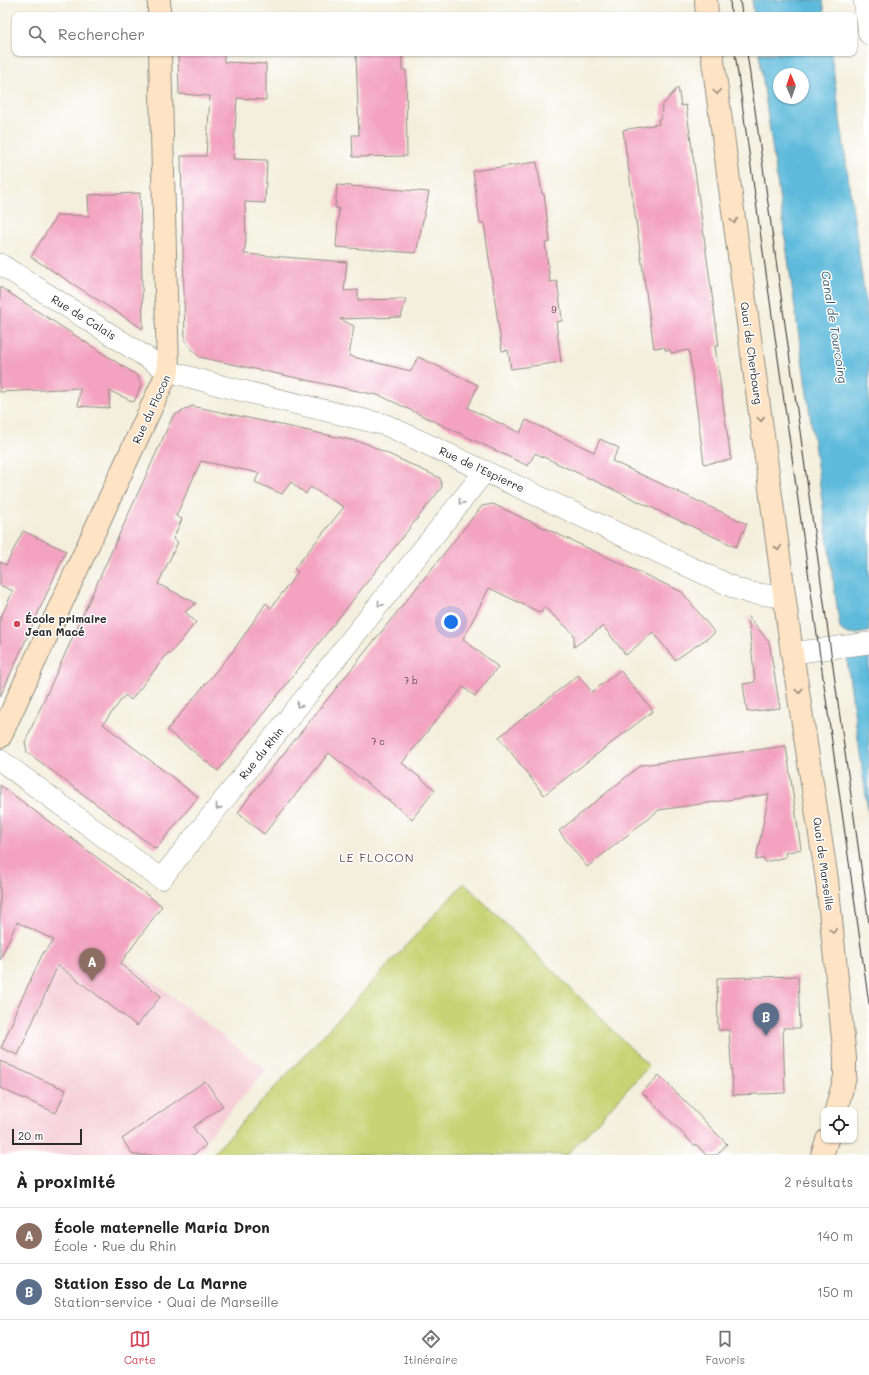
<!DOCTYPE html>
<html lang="fr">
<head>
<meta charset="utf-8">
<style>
  :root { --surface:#fff; --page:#f6f6f6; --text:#222; --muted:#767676; --line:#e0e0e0; --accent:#d1495b }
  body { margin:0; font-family:Mali,sans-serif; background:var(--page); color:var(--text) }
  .controls { position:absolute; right:12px; bottom:12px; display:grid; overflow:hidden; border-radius:8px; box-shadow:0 1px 3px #0004 }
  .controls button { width:36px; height:36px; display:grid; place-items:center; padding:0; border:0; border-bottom:1px solid var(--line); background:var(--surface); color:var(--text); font:20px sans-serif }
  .compass { position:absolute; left:773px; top:68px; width:36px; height:36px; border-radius:50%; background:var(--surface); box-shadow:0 1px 3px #0004; rotate:358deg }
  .scale { position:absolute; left:12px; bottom:10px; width:70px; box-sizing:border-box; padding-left:4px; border:2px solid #2b2b2b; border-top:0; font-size:11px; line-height:14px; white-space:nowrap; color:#2b2b2b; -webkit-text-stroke:3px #fff; paint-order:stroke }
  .you { position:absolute; left:451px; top:622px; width:14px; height:14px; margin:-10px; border:3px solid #fff; border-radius:50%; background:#1a73e8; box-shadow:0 0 0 6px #1a73e833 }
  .badge { display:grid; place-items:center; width:26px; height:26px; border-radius:50%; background:var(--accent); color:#fff; font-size:13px; font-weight:700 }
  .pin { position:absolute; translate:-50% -33px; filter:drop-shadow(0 1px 2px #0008) }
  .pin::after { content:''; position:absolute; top:21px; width:14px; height:12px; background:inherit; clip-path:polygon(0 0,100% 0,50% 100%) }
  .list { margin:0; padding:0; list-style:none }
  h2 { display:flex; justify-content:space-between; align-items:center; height:52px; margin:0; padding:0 16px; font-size:17px }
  h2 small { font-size:13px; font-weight:400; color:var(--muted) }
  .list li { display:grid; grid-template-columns:26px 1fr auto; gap:12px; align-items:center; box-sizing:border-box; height:56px; padding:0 16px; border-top:1px solid var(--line) }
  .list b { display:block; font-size:15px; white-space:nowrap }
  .list p { margin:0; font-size:13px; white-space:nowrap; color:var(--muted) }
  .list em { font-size:13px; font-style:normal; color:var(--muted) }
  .icon { flex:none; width:22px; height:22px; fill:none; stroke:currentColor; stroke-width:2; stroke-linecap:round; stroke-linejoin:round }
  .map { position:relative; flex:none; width:869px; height:1155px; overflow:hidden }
  .search { position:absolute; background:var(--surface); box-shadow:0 1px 3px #0004; left:12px; right:12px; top:12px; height:44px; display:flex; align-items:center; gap:10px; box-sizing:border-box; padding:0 14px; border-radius:8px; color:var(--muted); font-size:15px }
  .sheet { height:164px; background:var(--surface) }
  nav { display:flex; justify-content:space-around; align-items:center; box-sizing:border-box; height:56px; border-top:1px solid var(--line); background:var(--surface); font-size:11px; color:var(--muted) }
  nav a { display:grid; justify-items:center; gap:2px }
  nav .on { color:var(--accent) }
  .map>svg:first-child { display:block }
  .built { fill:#f6cfd9 }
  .green { fill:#c6d475; stroke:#788050 }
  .water { fill:#5dbadb; stroke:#447283; fill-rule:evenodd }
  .building { fill:#f3a2c0 }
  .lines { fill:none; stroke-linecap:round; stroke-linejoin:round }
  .street-casing { stroke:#8f8d84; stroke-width:22 }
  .secondary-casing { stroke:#8f8d84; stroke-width:24 }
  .street { stroke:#fff; stroke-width:21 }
  .secondary { stroke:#fee4c5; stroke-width:22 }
  .tram { stroke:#2b2b2b; stroke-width:1 }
  .oneway { stroke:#948878 }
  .oneway2 { stroke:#a0a0a0 }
  .poi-dot { fill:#d1495b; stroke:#fff; stroke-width:1.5 }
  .labels { text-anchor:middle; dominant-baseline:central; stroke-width:3; stroke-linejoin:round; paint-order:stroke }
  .number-label { font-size:9px; fill:#5d4950 }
  .street-label { font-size:11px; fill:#2b2b2b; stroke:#fff }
  .poi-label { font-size:11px; font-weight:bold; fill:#2b2b2b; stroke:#fff; text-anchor:start }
  .water-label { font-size:12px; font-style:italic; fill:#3c5d69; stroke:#fff }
  .neighbourhood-label { font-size:12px; letter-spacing:1px; fill:#71555f; stroke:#fff }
</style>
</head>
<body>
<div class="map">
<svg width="869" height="1155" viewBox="0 0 869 1155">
  <rect width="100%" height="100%" fill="#fff"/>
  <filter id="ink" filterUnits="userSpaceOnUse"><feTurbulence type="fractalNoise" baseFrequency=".025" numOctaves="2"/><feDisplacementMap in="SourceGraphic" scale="8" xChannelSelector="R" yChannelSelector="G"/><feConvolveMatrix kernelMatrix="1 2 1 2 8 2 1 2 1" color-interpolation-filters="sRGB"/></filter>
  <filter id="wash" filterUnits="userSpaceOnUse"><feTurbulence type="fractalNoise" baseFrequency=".012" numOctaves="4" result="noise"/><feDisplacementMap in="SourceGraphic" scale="16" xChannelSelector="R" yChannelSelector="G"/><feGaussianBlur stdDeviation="0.9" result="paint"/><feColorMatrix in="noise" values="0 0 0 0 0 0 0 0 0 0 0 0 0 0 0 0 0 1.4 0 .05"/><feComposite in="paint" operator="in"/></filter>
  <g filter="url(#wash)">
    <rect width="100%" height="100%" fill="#f3efdc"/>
    <!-- built -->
    <path class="built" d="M63 911 266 1070 193 1155H0V1050Z"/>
    <!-- green -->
    <path class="green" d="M464 883 649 1066 567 1155H212Z"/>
    <!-- water -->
    <path class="water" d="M752 0H823L825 15H754Z
      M759 53H831L869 327V632C859 633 846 638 840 628ZM779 74H803V98H779Z
      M869 652V818L847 661 848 657 850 655Z"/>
    <g id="blocks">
      <!-- building -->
      <path class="building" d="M178 53H224V62L266 64V100L237 98 233 159 267 160 265 203 245 202 246 241 244 254 347 262 344 291 358 290V300L406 299 401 317 340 319 354 326 349 356 411 371 418 357 478 385 468 408 520 433 526 420 594 452 600 439 619 448 612 461 747 524 736 547 535 453 528 466 381 396 199 357 185 341 181 156H206L210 96 179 94Z
        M356 53H402V70H406L407 156 353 157 352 135H359Z
        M678 87 681 106 686 105 719 346H715L731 460 704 464 689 350 671 353 670 350H665V347L654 348 623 130 659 124 658 119H661L662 106Z
        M537 162 542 194H544L550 242 545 243 550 282 557 281 561 310 562 321 556 322 561 362 511 369 508 350 502 351 484 223H480L473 171Z
        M337 185 429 192 416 253 336 247 339 208H335Z
        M140 193 141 242 143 329 31 257 57 215 89 216 88 195Z
        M0 287 138 376 141 386 134 402 110 391 109 408 78 406 80 388 0 392Z
        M192 406 365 443 440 478 442 487 218 771 167 730 233 651 266 603 271 608 298 572 294 569 344 507 310 487 306 494 291 482 282 494 255 482 259 473 201 461 176 516 182 519 173 539 178 542 158 584 196 603 185 612 196 622 170 654 168 653 131 700 125 695 103 724 198 797 156 849 27 752 25 742 173 416Z
        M493 504 682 592 715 633 675 660 653 632 626 655 603 626 574 647V634L544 607 541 613 489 588 463 639 498 667 475 696 463 687 402 763 435 790 412 819 329 753 264 834 238 813 249 797 482 506Z
        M23 531 66 551 0 697V619L13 591 0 585V562L6 565Z
        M748 616 769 642 780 708 747 712 743 684 755 682Z
        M620 670 653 711 544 795 499 737 578 675 592 692Z
        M786 746 801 849 785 853 786 857 765 862 764 858 756 860 769 794 659 810 587 867 559 831 641 765Z
        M0 785 162 906 120 964 161 996 137 1026 58 965 18 1055 1 1048 14 1018 13 1017 43 953 54 940 17 922 0 960Z
        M798 976 800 1028H783L785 1093 733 1095 729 1030H718L717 978Z
        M0 1061 66 1090 56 1113 0 1088Z
        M659 1075 727 1144 717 1155H706L697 1145H694L642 1092Z
        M205 1081 223 1106 193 1127 206 1145 193 1155H133L122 1139Z"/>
    </g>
  </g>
  <g filter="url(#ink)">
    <use href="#blocks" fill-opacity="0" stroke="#8f8d84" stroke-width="1"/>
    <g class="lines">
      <defs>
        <path id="street" d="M864 0 869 34
          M0 264 168 371 222 386 386 425 737 589 750 593 784 597
          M792 653 869 643
          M0 760 161 879 485 471"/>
        <path id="secondary" d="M159 0V15
          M706 0 707 15
          M712 53 791 646 827 880 845 1058V1077L836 1110
          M0 737 168 371 160 53
          M822 1155 827 1140"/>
      </defs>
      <!-- street casing -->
      <use href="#street" class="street-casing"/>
      <!-- secondary casing -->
      <use href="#secondary" class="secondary-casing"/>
      <!-- street -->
      <use href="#street" class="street"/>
      <!-- secondary -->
      <use href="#secondary" class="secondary"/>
      <!-- tram -->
      <path class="tram" d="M730 0 731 15
        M740 0 742 15
        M735 53 869 1004
        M747 53 869 924"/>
    </g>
    <!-- one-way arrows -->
    <defs><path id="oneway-chevron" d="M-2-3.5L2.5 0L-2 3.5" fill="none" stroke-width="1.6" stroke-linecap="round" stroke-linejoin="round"/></defs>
    <g class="oneway">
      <use href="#oneway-chevron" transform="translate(717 92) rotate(82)"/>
      <use href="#oneway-chevron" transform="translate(734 221) rotate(82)"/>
      <use href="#oneway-chevron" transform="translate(761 419) rotate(82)"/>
      <use href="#oneway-chevron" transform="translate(778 548) rotate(82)"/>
      <use href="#oneway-chevron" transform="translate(799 691) rotate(81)"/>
      <use href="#oneway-chevron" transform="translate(833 931) rotate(84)"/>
    </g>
    <g class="oneway2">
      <use href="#oneway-chevron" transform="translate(461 502) rotate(129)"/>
      <use href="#oneway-chevron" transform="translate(380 604) rotate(129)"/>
      <use href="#oneway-chevron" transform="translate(299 705) rotate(129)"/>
      <use href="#oneway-chevron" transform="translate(218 807) rotate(129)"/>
    </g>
  </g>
  <!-- markers -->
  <circle class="poi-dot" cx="17" cy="624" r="4"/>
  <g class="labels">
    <!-- number labels -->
    <g class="number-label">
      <text x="554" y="309">9</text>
      <text x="411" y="680">7 b</text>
      <text x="378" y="741">7 c</text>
    </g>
    <!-- street labels -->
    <g class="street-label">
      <text transform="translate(84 317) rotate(32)">Rue de Calais</text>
      <text transform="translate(752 353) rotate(82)">Quai de Cherbourg</text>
      <text transform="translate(151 409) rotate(-65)">Rue du Flocon</text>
      <text transform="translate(482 469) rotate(25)">Rue de l'Espierre</text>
      <text transform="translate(261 753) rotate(-51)">Rue du Rhin</text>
      <text transform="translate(824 864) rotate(82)">Quai de Marseille</text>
    </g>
    <!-- poi labels -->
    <g class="poi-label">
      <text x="25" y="618">École primaire<tspan x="25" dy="13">Jean Macé</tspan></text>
    </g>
    <!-- water labels -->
    <g class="water-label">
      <text transform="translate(835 327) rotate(81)">Canal de Tourcoing</text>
    </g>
    <!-- neighbourhood labels -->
    <g class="neighbourhood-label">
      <text x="377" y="857">LE FLOCON</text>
    </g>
  </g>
</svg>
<div class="controls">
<button><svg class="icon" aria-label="locate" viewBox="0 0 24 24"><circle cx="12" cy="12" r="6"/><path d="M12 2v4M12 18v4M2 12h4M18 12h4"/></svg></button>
</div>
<svg class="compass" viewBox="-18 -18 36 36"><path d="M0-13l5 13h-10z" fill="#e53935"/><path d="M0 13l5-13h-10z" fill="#767676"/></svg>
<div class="scale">20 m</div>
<div class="you"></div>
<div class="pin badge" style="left:92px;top:981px;background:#8d6e63">A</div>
<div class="pin badge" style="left:766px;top:1036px;background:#5c6f8a">B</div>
<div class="search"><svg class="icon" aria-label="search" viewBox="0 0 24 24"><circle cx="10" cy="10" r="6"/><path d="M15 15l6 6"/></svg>Rechercher</div>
</div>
<section class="sheet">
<h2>À proximité<small>2 résultats</small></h2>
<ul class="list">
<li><span class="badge" style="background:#8d6e63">A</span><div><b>École maternelle Maria Dron</b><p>École · Rue du Rhin</p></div><em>140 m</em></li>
<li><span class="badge" style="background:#5c6f8a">B</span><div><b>Station Esso de La Marne</b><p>Station-service · Quai de Marseille</p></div><em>150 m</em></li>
</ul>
</section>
<nav>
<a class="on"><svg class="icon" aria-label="map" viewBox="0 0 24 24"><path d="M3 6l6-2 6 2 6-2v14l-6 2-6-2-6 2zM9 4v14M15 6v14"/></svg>Carte</a>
<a><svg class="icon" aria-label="directions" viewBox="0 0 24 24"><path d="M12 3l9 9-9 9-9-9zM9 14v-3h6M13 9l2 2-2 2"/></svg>Itinéraire</a>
<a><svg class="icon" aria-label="saved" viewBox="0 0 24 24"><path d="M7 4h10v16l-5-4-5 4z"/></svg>Favoris</a>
</nav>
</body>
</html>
